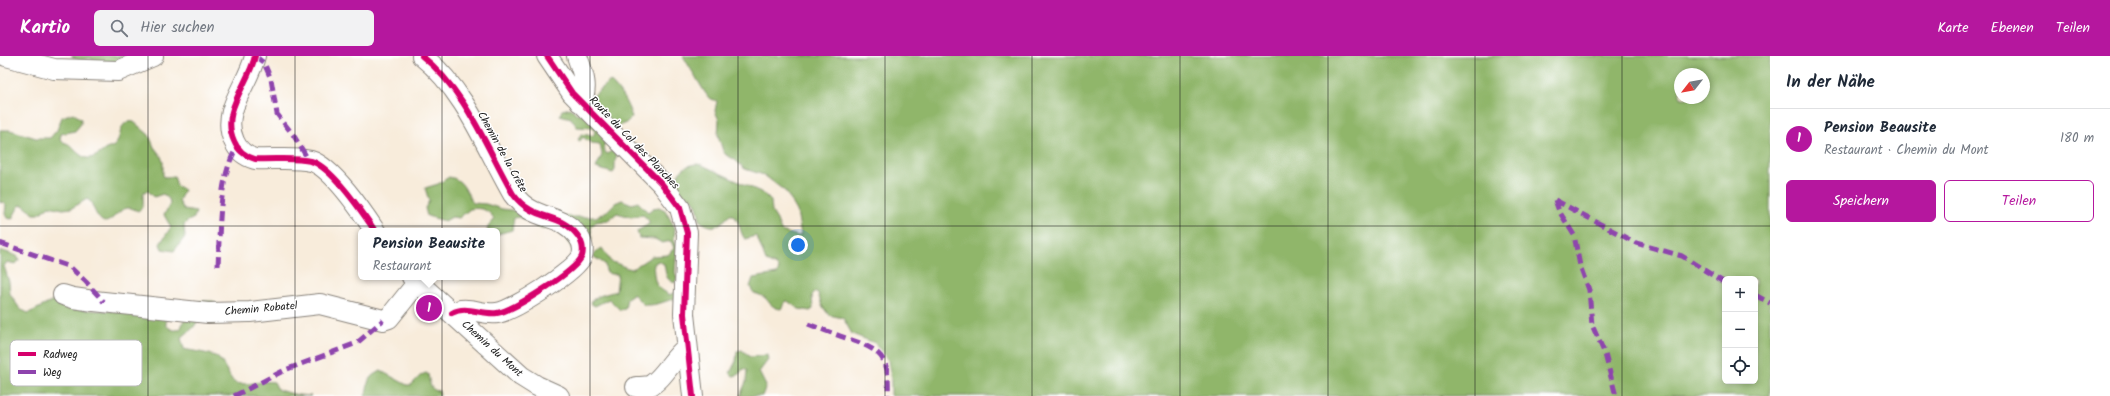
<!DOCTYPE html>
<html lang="de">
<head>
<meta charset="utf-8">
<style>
  :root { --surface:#fff; --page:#f2f2f3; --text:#1f2937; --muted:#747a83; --line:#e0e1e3; --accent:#b5179e }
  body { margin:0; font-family:Kalam,sans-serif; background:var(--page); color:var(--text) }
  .controls { position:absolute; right:12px; bottom:12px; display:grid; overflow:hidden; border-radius:6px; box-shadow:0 2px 6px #0003 }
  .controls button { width:36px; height:36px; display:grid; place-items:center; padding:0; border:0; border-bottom:1px solid var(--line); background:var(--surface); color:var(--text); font:20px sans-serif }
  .compass { position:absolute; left:1674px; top:12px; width:36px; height:36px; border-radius:50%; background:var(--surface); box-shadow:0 2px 6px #0003; rotate:239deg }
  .you { position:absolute; left:798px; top:189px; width:14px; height:14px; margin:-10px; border:3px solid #fff; border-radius:50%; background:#1a73e8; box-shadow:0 0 0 6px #1a73e833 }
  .badge { display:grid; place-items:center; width:26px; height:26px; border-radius:50%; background:var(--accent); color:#fff; font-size:13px; font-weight:700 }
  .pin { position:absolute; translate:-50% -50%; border:2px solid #fff; box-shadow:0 1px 4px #0006 }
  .popup { position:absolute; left:358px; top:172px; width:142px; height:52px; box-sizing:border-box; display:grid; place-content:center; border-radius:6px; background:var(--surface); filter:drop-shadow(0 1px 3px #0005); font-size:13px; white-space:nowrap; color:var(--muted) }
  .popup b { font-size:15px; color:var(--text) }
  .popup::after { content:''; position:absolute; left:50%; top:100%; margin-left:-8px; border:8px solid transparent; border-top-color:var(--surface) }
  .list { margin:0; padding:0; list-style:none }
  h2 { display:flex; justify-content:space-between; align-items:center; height:52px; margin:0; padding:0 16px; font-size:17px }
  h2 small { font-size:13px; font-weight:400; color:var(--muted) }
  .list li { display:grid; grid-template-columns:26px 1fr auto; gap:12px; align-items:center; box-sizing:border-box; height:60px; padding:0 16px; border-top:1px solid var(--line) }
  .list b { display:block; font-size:15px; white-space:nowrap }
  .list p { margin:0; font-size:13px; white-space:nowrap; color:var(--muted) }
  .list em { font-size:13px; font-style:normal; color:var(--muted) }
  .actions { display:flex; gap:8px; padding:12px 16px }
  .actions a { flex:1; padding:9px 0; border:1px solid var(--accent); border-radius:6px; text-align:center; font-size:14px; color:var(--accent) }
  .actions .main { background:var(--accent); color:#fff }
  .icon { flex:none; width:22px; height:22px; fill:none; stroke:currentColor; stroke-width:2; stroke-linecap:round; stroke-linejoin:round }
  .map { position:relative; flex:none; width:1770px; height:340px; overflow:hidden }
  header { display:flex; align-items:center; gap:24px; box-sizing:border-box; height:56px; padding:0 20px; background:var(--accent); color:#fff }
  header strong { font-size:19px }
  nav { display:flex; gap:22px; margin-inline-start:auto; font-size:14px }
  .search { width:280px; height:36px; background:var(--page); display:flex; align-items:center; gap:10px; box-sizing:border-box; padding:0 14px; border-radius:6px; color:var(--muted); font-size:15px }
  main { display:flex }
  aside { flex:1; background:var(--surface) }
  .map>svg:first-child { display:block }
  .forest { fill:#90b66a; stroke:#566943; fill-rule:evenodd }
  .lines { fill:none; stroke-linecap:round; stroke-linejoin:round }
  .minor-casing { stroke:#8a847c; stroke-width:22 }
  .minor { stroke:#fff; stroke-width:20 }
  .quiet { stroke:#8e44ad; stroke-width:5; stroke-dasharray:10 5; stroke-linecap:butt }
  .cycleway-casing { stroke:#fff; stroke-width:8 }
  .cycleway { stroke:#d6006c; stroke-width:6 }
  .grid { fill:none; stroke:#1c1c1c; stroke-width:1; stroke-opacity:0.55 }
  .labels { text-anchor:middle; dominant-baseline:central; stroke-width:3; stroke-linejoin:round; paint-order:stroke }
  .street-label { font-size:11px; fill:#1c1c1c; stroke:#fff }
  .key { fill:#fff; stroke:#bbb; stroke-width:1 }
  .key-label { font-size:11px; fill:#1c1c1c }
</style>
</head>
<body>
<header>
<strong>Kartio</strong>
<div class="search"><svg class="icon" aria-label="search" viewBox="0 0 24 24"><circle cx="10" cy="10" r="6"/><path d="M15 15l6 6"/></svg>Hier suchen</div>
<nav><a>Karte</a><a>Ebenen</a><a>Teilen</a></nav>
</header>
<main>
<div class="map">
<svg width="1770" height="340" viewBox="0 0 1770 340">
  <rect width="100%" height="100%" fill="#fff"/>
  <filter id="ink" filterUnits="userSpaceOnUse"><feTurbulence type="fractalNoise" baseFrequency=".025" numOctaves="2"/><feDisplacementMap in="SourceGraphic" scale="8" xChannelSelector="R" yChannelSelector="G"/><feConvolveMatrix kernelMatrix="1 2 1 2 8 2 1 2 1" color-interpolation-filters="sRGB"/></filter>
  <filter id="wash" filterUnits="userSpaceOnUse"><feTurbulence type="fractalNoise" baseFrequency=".012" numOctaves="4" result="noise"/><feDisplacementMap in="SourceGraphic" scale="16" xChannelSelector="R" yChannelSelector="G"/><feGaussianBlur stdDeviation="0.9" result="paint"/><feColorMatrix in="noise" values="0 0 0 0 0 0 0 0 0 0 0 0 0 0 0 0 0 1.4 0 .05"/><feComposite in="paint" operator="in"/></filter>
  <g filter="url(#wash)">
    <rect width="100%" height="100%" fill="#f8ecdb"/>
    <!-- forest -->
    <path class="forest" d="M71 0H144V4L96 7 90 2 79 5Z
      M683 0H1770V340H891V322L888 304 875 287 852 278 843 262 829 259 822 250 818 237 815 236 812 240 813 253 810 255 799 253 786 244 781 253C771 252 770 246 764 241 761 239 757 238 754 237L750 231 753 222 777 218 779 213 777 210 766 205 757 181 755 180 745 183C739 176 741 166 733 159H730C719 169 715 175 700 165 696 133 688 149 675 130 675 116 689 105 702 109L763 137 771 145 772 156 777 164 781 175 798 180 801 179 797 155 786 136 764 119 745 113 734 103 726 99 723 95 718 79 719 64 715 55 717 45 709 42 704 35ZM1680 18H1704V42H1680ZM1725 223H1755V325H1725Z
      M610 25C621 36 627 46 632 61L626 67 612 72 604 89 605 96 608 98 612 94 617 99 615 106V114L613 117 596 112 602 99 600 88 591 87 583 81 580 85 578 84 581 78 593 80 595 76 593 72 577 71 571 62 560 59 562 54 571 52 577 58H580L595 38Z
      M73 57 81 63V68L75 75 61 78 60 84C64 87 68 87 71 90 85 105 89 106 106 93 109 92 113 91 115 89 122 82 118 63 134 66L149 79 154 91 161 100 163 106V120L166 121 174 120 177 130 184 134 179 145 184 154 196 156 194 162 188 165 184 169 185 181 174 195 162 193 160 188 171 171 164 159 170 148 169 143 163 138 154 141 148 135 144 136C141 144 147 149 138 155 136 154 132 152 129 152 113 152 106 187 91 146L87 143 72 152 63 153 49 150 39 158H34L23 149 19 150 12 163 7 162 5 158 6 149 3 146 0 147V74H10L36 82H50L57 74 62 61Z
      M449 121C464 123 466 137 473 147L486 148 502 153 572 161H596L607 155 615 147 622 144 632 148 638 146 648 156 653 152 659 151 665 154 675 172 674 184 677 190 675 216 677 222 675 227C665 224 666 217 664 208L658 205 654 208C653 213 654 226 658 231 661 234 666 236 669 239L676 236 679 243C666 243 660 250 644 249L633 238 627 242 625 253 620 254 609 243 595 250 590 247C595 239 608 238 616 235L618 218H610L606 215 605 208 594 201 593 198 602 192 611 206C619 207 624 212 632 213L652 200 668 199 674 192 671 185 662 187 655 183 639 182 637 175 649 168V165L643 159 631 161 617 157 608 164 596 166 591 171 592 183 574 196 562 176 551 172C537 178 527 158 514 162L512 174 498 178 497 181V175H487L488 171 494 164C490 154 481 151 470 153L459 162 452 161 445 165 427 160 425 152 429 145 425 132 438 128Z
      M0 194 17 200 19 204 16 208 7 206 4 210 9 226 10 238 20 253 28 257 33 255 55 244 84 254 166 257V269C171 274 175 276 181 272L185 261 198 254 200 245H213L219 251 200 262 193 272 181 282 184 293C192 295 208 297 215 300 224 304 228 321 235 327 250 330 261 324 274 326L278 334 298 339 311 340H0Z
      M742 294 750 301 767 299 768 304 759 316 766 330 762 340H740L746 326 747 314 743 313 738 319 733 320 730 317 736 305 737 295Z
      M381 315 407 329H411L421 319 426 317 428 318C430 327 429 334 439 335L440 340H365C370 327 364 322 381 315Z"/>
  </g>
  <g filter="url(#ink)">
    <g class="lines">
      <defs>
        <path id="minor" d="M6 0 54 13 118 15 153 0
          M255 0C249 28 220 55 234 85 238 95 245 100 255 103 273 104 293 101 311 105 332 111 363 157 375 175
          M422 0C466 35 486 91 513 138 534 167 560 155 578 180 582 185 584 193 582 200 576 215 513 255 497 257 481 259 466 249 452 257
          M547 0 572 37 662 128 680 152 687 177 684 258 693 340
          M577 0C582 14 590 34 580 46
          M412 221 521 320 537 330 559 340
          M63 239 73 242 94 245 208 257 250 256 320 248 383 264 389 262 417 227
          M636 331C640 331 645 331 649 330 662 325 674 300 687 291"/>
      </defs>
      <!-- minor casing -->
      <use href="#minor" class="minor-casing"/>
      <!-- minor -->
      <use href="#minor" class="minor"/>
      <!-- quiet -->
      <path class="quiet" d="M255 0 264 7 271 23 277 58 294 80 309 105
        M1555 144 1559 155 1574 179 1580 210 1589 234 1592 269 1605 298 1616 340
        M1555 144 1636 187 1682 200 1725 227
        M0 187 70 211 86 226 104 246
        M218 210C220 174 218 122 237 91
        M1755 239 1770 247
        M808 268C821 273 834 278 846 282 882 294 890 301 888 340
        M234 340 285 314 357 287 383 264"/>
      <defs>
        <path id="cycleway" d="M255 0C249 28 220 55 234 85 238 95 245 100 255 103 273 104 293 101 311 105 332 111 363 157 375 175
          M422 0C466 35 486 91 513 138 534 167 560 155 578 180 582 185 584 193 582 200 576 215 513 255 497 257 481 259 466 249 452 257
          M547 0 572 37 662 128 680 152 687 177 684 258 693 340"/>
      </defs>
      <!-- cycleway casing -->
      <use href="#cycleway" class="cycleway-casing"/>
      <!-- cycleway -->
      <use href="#cycleway" class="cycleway"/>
    </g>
  </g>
  <!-- grid -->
  <path class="grid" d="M148 0V340M295 0V340M442 0V340M590 0V340M738 0V340M885 0V340M1032 0V340M1180 0V340M1328 0V340M1475 0V340M1622 0V340M0 170H1770"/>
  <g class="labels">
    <!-- street labels -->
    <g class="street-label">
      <text transform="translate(634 87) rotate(46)">Route du Col des Planches</text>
      <text transform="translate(502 96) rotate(61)">Chemin de la Crête</text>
      <text transform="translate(261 253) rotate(-5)">Chemin Robatel</text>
      <text transform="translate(492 293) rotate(42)">Chemin du Mont</text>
    </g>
  </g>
  <!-- legend -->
  <rect x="10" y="284" width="132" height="46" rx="6" class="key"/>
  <rect x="18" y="296" width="18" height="4" fill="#d6006c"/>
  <rect x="18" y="314" width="18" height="4" fill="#8e44ad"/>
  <g class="key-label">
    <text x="43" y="302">Radweg</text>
    <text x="43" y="320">Weg</text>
  </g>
</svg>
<div class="controls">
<button>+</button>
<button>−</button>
<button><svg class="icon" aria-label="locate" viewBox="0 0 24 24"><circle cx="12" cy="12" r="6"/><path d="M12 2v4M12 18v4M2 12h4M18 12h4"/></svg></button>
</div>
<svg class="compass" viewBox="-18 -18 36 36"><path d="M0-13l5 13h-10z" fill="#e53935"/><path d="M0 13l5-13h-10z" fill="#747a83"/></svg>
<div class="you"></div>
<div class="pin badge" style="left:429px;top:252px">1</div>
<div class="popup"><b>Pension Beausite</b>Restaurant</div>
</div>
<aside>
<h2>In der Nähe<small></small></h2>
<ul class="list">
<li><span class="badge">1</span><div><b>Pension Beausite</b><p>Restaurant · Chemin du Mont</p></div><em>180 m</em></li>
</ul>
<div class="actions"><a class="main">Speichern</a><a>Teilen</a></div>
</aside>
</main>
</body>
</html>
